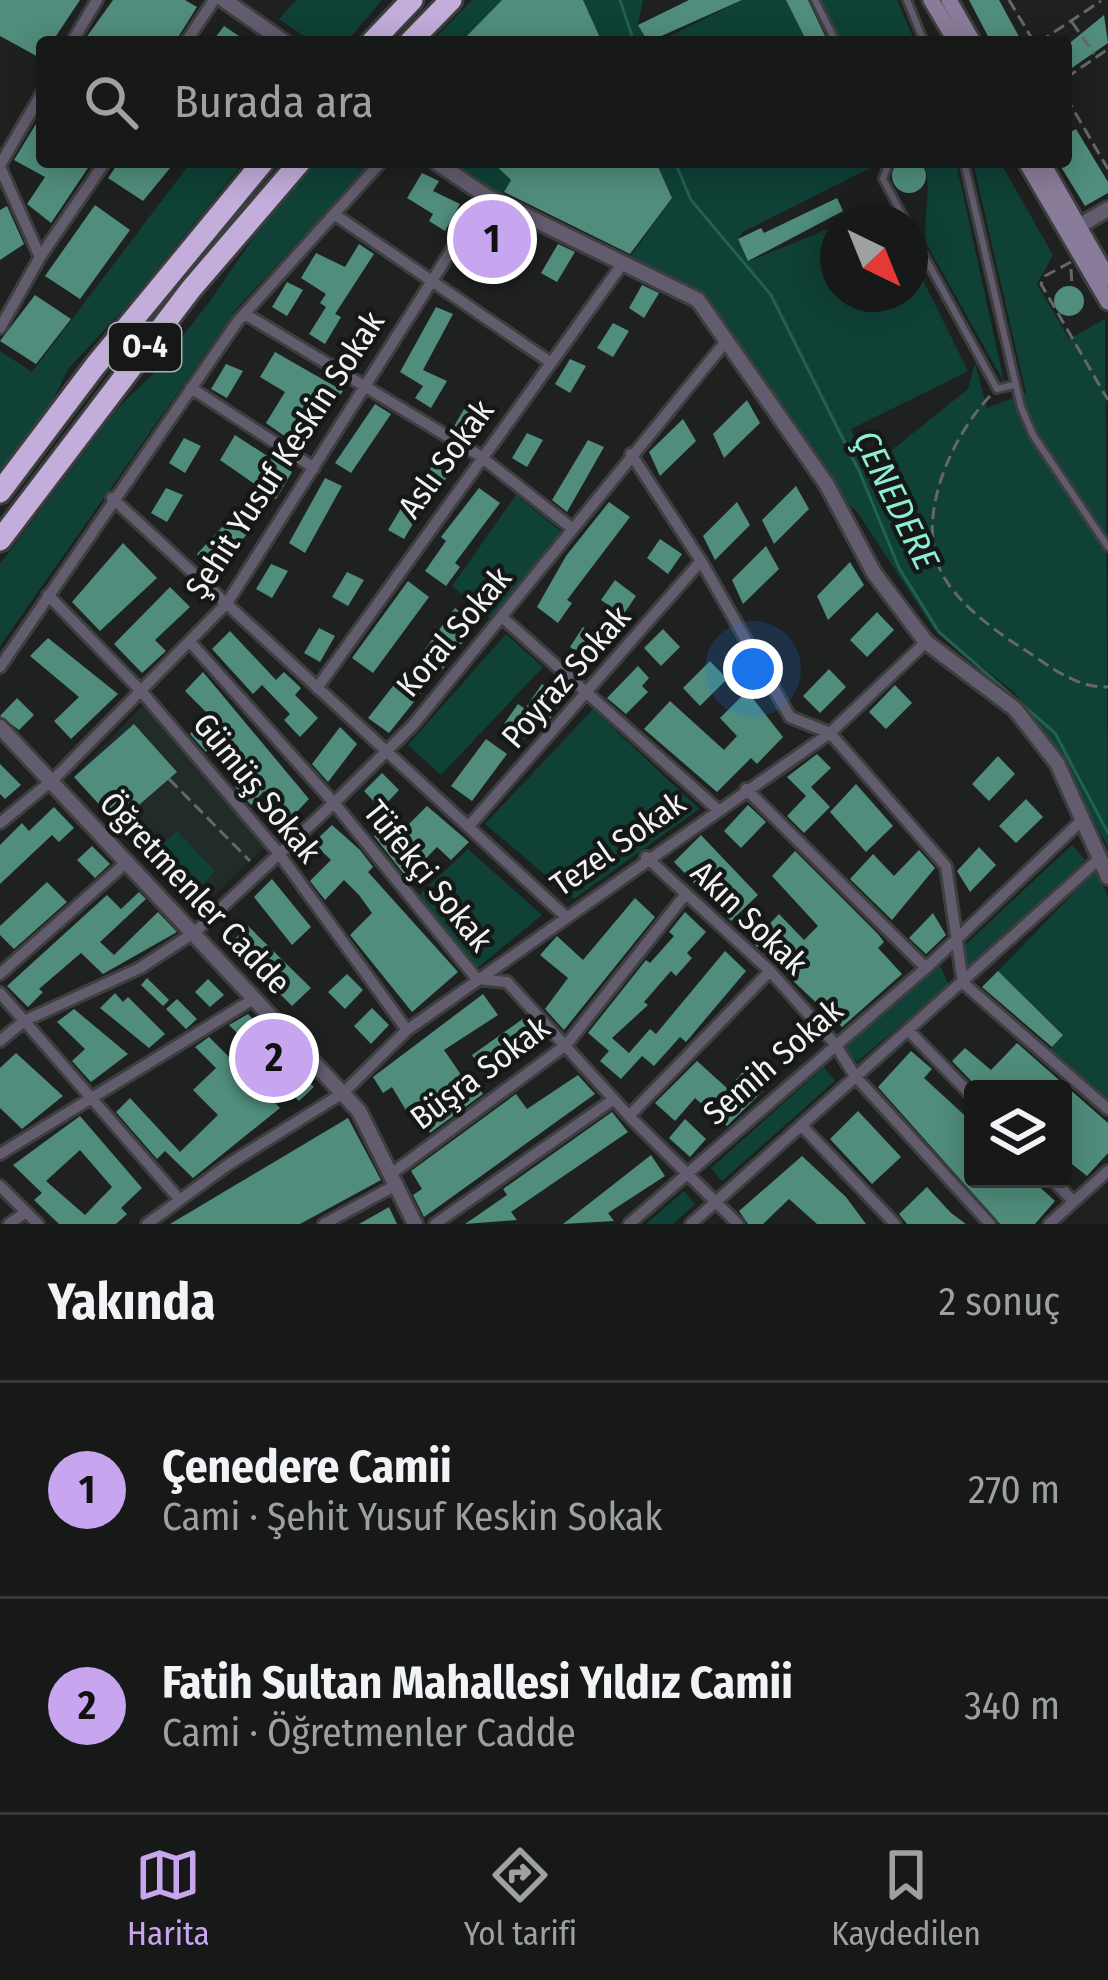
<!DOCTYPE html>
<html lang="tr">
<head>
<meta charset="utf-8">
<style>
  :root { --surface:#161918; --page:#1f2221; --text:#f1f3f6; --muted:#9ea0a2; --line:#353837; --accent:#c8a6ef }
  body { margin:0; font-family:"Fira Sans Condensed",sans-serif; background:var(--page); color:var(--text) }
  .controls { position:absolute; right:36px; bottom:36px; display:grid; overflow:hidden; border-radius:12px; box-shadow:0 6px 30px #0003 }
  .controls button { width:108px; height:108px; display:grid; place-items:center; padding:0; border:0; border-bottom:3px solid var(--line); background:var(--surface); color:var(--text); font:60px sans-serif }
  .compass { position:absolute; left:820px; top:204px; width:108px; height:108px; border-radius:50%; background:var(--surface); box-shadow:0 6px 30px #0003; rotate:137deg }
  .you { position:absolute; left:753px; top:669px; width:42px; height:42px; margin:-30px; border:9px solid #fff; border-radius:50%; background:#1a73e8; box-shadow:0 0 0 18px #1a73e833 }
  .badge { display:grid; place-items:center; width:78px; height:78px; border-radius:50%; background:var(--accent); color:#111; font-size:39px; font-weight:700 }
  .pin { position:absolute; translate:-50% -50%; border:6px solid #fff; box-shadow:0 3px 12px #0006 }
  .list { margin:0; padding:0; list-style:none }
  h2 { display:flex; justify-content:space-between; align-items:center; height:156px; margin:0; padding:0 48px; font-size:51px }
  h2 small { font-size:39px; font-weight:400; color:var(--muted) }
  .list li { display:grid; grid-template-columns:78px 1fr auto; gap:36px; align-items:center; box-sizing:border-box; height:216px; padding:0 48px; border-top:3px solid var(--line) }
  .list b { display:block; font-size:45px; white-space:nowrap }
  .list p { margin:0; font-size:39px; white-space:nowrap; color:var(--muted) }
  .list em { font-size:39px; font-style:normal; color:var(--muted) }
  .icon { flex:none; width:66px; height:66px; fill:none; stroke:currentColor; stroke-width:2; stroke-linecap:round; stroke-linejoin:round }
  .map { position:relative; flex:none; width:1108px; height:1224px; overflow:hidden }
  .search { position:absolute; background:var(--surface); box-shadow:0 6px 30px #0003; left:36px; right:36px; top:36px; height:132px; display:flex; align-items:center; gap:30px; box-sizing:border-box; padding:0 42px; border-radius:12px; color:var(--muted); font-size:45px }
  .sheet { height:588px; background:var(--surface) }
  nav { display:flex; justify-content:space-around; align-items:center; box-sizing:border-box; height:168px; border-top:3px solid var(--line); background:var(--surface); font-size:33px; color:var(--muted) }
  nav a { display:grid; justify-items:center; gap:6px }
  nav .on { color:var(--accent) }
  .map>svg:first-child { display:block }
  .built { fill:#212c29 }
  .green { fill:#0f4136 }
  .lines { fill:none; stroke-linecap:round; stroke-linejoin:round }
  .stream { stroke:#226152; stroke-width:3 }
  .building { fill:#508d7c; fill-rule:evenodd }
  .service-casing { stroke:#3c3f3e; stroke-width:12 }
  .minor-casing { stroke:#3c3f3e; stroke-width:16 }
  .tertiary-casing { stroke:#3c3f3e; stroke-width:20 }
  .secondary-casing { stroke:#3c3f3e; stroke-width:21 }
  .motorway-casing { stroke:#3c3f3e; stroke-width:27 }
  .path { stroke:#656867; stroke-width:3; stroke-dasharray:12 6; stroke-linecap:butt }
  .service { stroke:#635b6e; stroke-width:6 }
  .minor { stroke:#635b6e; stroke-width:10 }
  .tertiary { stroke:#635b6e; stroke-width:14 }
  .secondary { stroke:#897c9a; stroke-width:15 }
  .motorway { stroke:#c2addb; stroke-width:21 }
  .labels { text-anchor:middle; dominant-baseline:central; stroke-width:9; stroke-linejoin:round; paint-order:stroke }
  .shield { fill:#151817; stroke:#afb2b1; stroke-width:3 }
  .shield-label { font-size:30px; font-weight:bold; fill:#f1f4f3 }
  .street-label { font-size:33px; fill:#f1f4f3; stroke:#151817 }
  .water-label { font-size:36px; font-style:italic; fill:#8eeed4; stroke:#151817 }
</style>
</head>
<body>
<div class="map">
<svg width="1108" height="1224" viewBox="0 0 1108 1224">
  <rect width="100%" height="100%" fill="#1e2120"/>
  <!-- built -->
  <path class="built" d="M143 705 265 847 197 911 74 777Z"/>
  <!-- green -->
  <path class="green" d="M296 0H382L346 42H313L279 19Z
    M472 0H502L461 42H431Z
    M583 0H643L638 25 648 42H602Z
    M742 0H786L807 42H658Z
    M820 0H897L915 42H841Z
    M191 162H244L127 306 68 369 45 416 0 476V351L32 372Z
    M317 162H372L238 307 0 646V564L115 411 155 372 210 301 269 215Z
    M460 162H492L511 180 499 202 453 173Z
    M656 162H867L870 168 743 232 738 239 749 261 838 225V294H910V254L968 371 851 429 867 470 968 389 975 363 987 408 1026 393 973 162H1000L1053 255 1037 284 1069 339 1105 319 1108 847 1038 722 1014 692 934 629 858 513 827 485 698 300 625 264 672 198Z
    M923 162H956L1004 382 927 245C921 219 934 183 923 162Z
    M516 495 562 532 491 619 452 586Z
    M506 634 543 667 441 775 408 745Z
    M593 709 699 809 574 899 485 824Z
    M177 831 215 871 195 892 156 850Z
    M1072 845 1085 860 969 969 964 946Z
    M468 849 542 915 475 970 418 896Z
    M1096 870 1108 897V1108L1047 1053 1063 1034 998 971Z
    M940 966 949 985 857 1062 844 1048Z
    M824 1067 835 1081 722 1181 711 1168Z
    M684 1191 695 1204 673 1224H646Z"/>
  <g class="lines">
    <!-- stream -->
    <path class="stream" d="M620 0 634 42
      M675 162 691 200 771 295 860 473 899 568 939 632 1055 733 1108 833"/>
  </g>
  <!-- building -->
  <path class="building" d="M0 0H80L52 42H42V59L0 36Z
    M113 0H185L197 7 175 42H83Z
    M502 0H583L602 42H461Z
    M689 0H742L648 42 638 25Z
    M786 0H808L828 42H807Z
    M969 0H999L1022 42H991Z
    M1104 15 1108 43 1066 72V46Z
    M224 26 248 42H212Z
    M42 114V162H92L51 223 27 204 45 177 14 160Z
    M1076 129 1108 182V193L1085 206 1058 162H1066V135Z
    M892 176a17 17 0 1 1 34 0a17 17 0 1 1-34 0Z
    M119 162H175L143 201 108 178Z
    M492 162H656L672 198 630 254 504 192 511 180Z
    M422 173 439 181 433 191 460 204 445 231 429 221 433 214 407 198Z
    M837 198 843 211 748 261 738 239 761 228 764 233Z
    M95 205 130 230 80 299 45 276Z
    M7 206 24 244 0 260V210Z
    M481 225 509 232 504 254 475 246Z
    M359 244 374 254 335 314 341 317 325 344 309 334 326 307 320 303 326 294 301 278 316 253 345 267Z
    M558 244 575 252 557 282 541 273Z
    M287 282 303 290 287 316 272 307Z
    M642 285 659 293 644 318 629 308Z
    M1054 301a15 15 0 1 1 30 0a15 15 0 1 1-30 0Z
    M35 295 71 319 36 364 0 341Z
    M436 307 453 314 423 370 447 381 431 408 415 398 423 386 400 372Z
    M613 323 629 331 613 357 597 348Z
    M275 352 343 391 303 449 266 423 285 392 260 377Z
    M570 359 586 366 570 393 555 384Z
    M226 364 243 371 227 398 211 389Z
    M747 400 760 423 724 458 713 434Z
    M375 404 391 414 351 473 335 463Z
    M467 404 484 412 469 438 453 428Z
    M683 419 696 441 660 476 649 452Z
    M527 433 543 440 527 467 512 458Z
    M235 435 292 472 276 499 220 460Z
    M184 438 201 446 185 473 169 463Z
    M588 440 604 447 567 512 552 500Z
    M438 455 455 463 439 490 424 480Z
    M325 478 342 486 305 553 289 543Z
    M796 486 809 509 774 544 762 520Z
    M166 488 183 495 167 522 151 513Z
    M479 488 500 503 455 563 460 567 446 586 425 571 446 541 441 537Z
    M609 502 630 517 567 600 572 603 558 623 537 607 566 556Z
    M737 502 750 525 715 560 703 536Z
    M403 505 420 512 404 539 388 530Z
    M238 510 254 527 213 571 197 554Z
    M660 539 682 554 668 574 647 558Z
    M123 543 157 578 100 631 72 602Z
    M766 546 779 569 743 604 732 580Z
    M850 562 864 585 828 620 817 596Z
    M271 564 288 571 272 598 256 589Z
    M347 572 364 580 348 606 332 597Z
    M615 580 636 596 623 615 601 600Z
    M408 581 429 597 373 673 352 658Z
    M170 587 190 607 155 640 166 651 142 673 114 644Z
    M455 608 476 624 439 674 418 659Z
    M877 612 894 630 867 657 850 640Z
    M583 627 604 642 591 662 570 647Z
    M319 628 335 636 320 662 304 653Z
    M663 629 680 647 661 666 644 648Z
    M230 631 276 680 284 672 301 688 295 695 318 718 300 737 284 720 290 714 262 685 253 694 212 649Z
    M48 638 118 694 71 739 54 721 79 697 30 656Z
    M710 661 727 679 700 706 683 688Z
    M638 666 649 678 642 686 648 692 626 714 607 698Z
    M829 669 846 687 820 713 803 696Z
    M203 672 309 799 291 818 264 791 251 805 235 787 252 770 220 737 206 752 190 734 209 715 185 691Z
    M404 672 425 688 389 733 368 718Z
    M542 684 563 699 550 719 543 714 525 739 504 724 518 704 525 709Z
    M895 685 912 703 886 729 869 712Z
    M747 691 783 737 757 764 751 758 717 792 644 729 670 701 724 750 737 736 720 718Z
    M17 698 34 715 19 730 0 716Z
    M134 724 177 772 117 824 74 777Z
    M340 727 357 744 328 782 312 764Z
    M486 739 507 754 472 801 451 786Z
    M817 754 831 768 811 787 830 807 804 833 787 816 806 796 787 777Z
    M998 756 1015 774 989 801 972 784Z
    M0 764 21 785 5 799 0 794Z
    M382 773 399 790 381 809 364 791Z
    M856 784 893 826 866 852 830 812Z
    M1026 799 1043 817 1016 843 999 826Z
    M748 805 766 822 741 848 724 831Z
    M427 806 469 842 451 860 437 847 407 878 374 836 387 824 398 835Z
    M54 807 74 828 59 842 52 835 0 884V845L22 823 29 831Z
    M332 825 360 850 373 867 368 872 458 972 412 1012 350 935 372 913 359 895 344 880 325 900 310 881 331 860 313 843Z
    M701 835 758 895 731 921 674 862Z
    M92 846 110 864 95 878 77 860Z
    M979 847 996 865 970 892 957 871Z
    M919 850 935 868 892 920 850 879 873 854 894 876Z
    M795 851 878 934 884 942 878 948 902 974 842 1027 752 942 779 914 804 940 818 926 772 876Z
    M272 879 311 927 292 945 254 897Z
    M47 882 67 902 14 949 0 935V926Z
    M139 892 146 899 100 942 114 955 158 912 177 932 103 974 81 953 39 989 43 992 28 1007 7 986 107 895 121 909Z
    M635 898 655 917 564 1030 545 1009 568 978 540 955 557 936 583 960Z
    M685 912 706 932 687 953 692 958 676 976 671 971 644 1002 648 1005 612 1038 629 1053 650 1029 656 1034 725 951 746 971 686 1042 680 1037 654 1066 642 1056 621 1079 600 1061 609 1051 588 1033 646 960 650 963 674 936 669 932Z
    M933 913 946 935 926 954 909 938Z
    M248 926 311 988 292 1006 230 944Z
    M998 971 1063 1035 1052 1047 982 987Z
    M347 974 363 990 345 1009 328 992Z
    M147 978 169 1000 163 1006 141 985Z
    M208 979 224 995 210 1007 195 992Z
    M115 993 123 1002 128 997 165 1034 149 1048 100 1008Z
    M483 994 498 1015 444 1050 464 1079 470 1075 483 1094 430 1133 415 1107 407 1112 392 1087 383 1093 373 1077Z
    M177 999 197 1019 186 1029 166 1009Z
    M372 1008 389 1025 371 1044 354 1026Z
    M74 1009 128 1054 91 1082 72 1061 85 1049 57 1022Z
    M248 1014 264 1030 252 1042 286 1049 292 1056 287 1060 314 1087 299 1101 278 1081 284 1075 261 1065 259 1055 229 1025Z
    M524 1018 539 1040 484 1075 472 1055Z
    M209 1037 280 1108 193 1178 165 1151 157 1159 116 1112 130 1098 180 1152 218 1115 193 1090 216 1068 195 1047Z
    M1017 1043 1108 1123V1153L1087 1176 1063 1157V1089H979L952 1061 965 1048 991 1070Z
    M911 1051 932 1069 924 1078 973 1123V1179H1031L1055 1201 1035 1224H1000L878 1087Z
    M16 1053 63 1096 22 1129 0 1108V1068Z
    M697 1061 728 1089 747 1067 768 1086 727 1126 695 1098 675 1121 655 1103Z
    M578 1075 595 1094 424 1217 413 1195 422 1189 411 1171 516 1094 527 1109Z
    M858 1111 901 1157 872 1184 830 1139Z
    M612 1112 628 1132 511 1212 517 1220 465 1224 507 1195 503 1189Z
    M80 1116 142 1188 121 1208 127 1214 116 1224H59L34 1200 42 1193 13 1165ZM80 1150 112 1187 85 1215 46 1181Z
    M348 1118 381 1180 300 1224H170Z
    M685 1119 706 1139 690 1157 669 1138Z
    M651 1155 665 1176 608 1213 614 1221 563 1224Z
    M802 1156 846 1197 866 1224H817L789 1199 763 1224H748L739 1211Z
    M927 1187 951 1213 966 1224H907L899 1214Z
    M389 1207 397 1224H359Z"/>
  <g class="lines">
    <defs>
      <path id="service" d="M815 0 836 42
        M907 0 924 42
        M889 162 883 179 906 222
        M964 162 1021 407 1033 435 1108 547
        M910 230 997 389 1014 385"/>
      <path id="minor" d="M72 42 97 0
        M186 42 214 0
        M0 165 42 93
        M0 167 40 257
        M334 214 550 362
        M245 314 480 456 573 529
        M0 328 40 257 105 162
        M191 388 314 468
        M631 454 701 561 790 717 830 733 946 866 963 983 1108 1109
        M112 498 564 915
        M48 595 141 691 277 851 407 1030
        M503 618 716 808
        M191 643 334 803 477 979 507 982 629 1116 738 1224
        M0 667 237 322 381 162
        M317 688 623 263
        M746 789 926 968
        M0 823 54 779 227 603 486 196
        M469 826 701 561
        M646 857 770 971 835 1044 855 1076 990 1224
        M0 974 128 861
        M0 993 180 1200
        M908 1030 973 1097
        M0 1041 24 1021 140 968 195 932 334 803 413 725 727 340
        M629 1116 770 971
        M801 1125 895 1224
        M0 1154 255 998
        M391 1174 566 1045 685 895
        M1052 1179 1073 1201
        M0 1186 38 1224
        M9 1224 26 1212
        M147 1224 229 1164 343 1093 407 1030 830 733 926 642
        M324 1224 396 1185
        M435 1224 614 1099
        M629 1224 926 968 1081 821
        M691 1224 1099 859
        M1049 1224 1108 1171"/>
      <path id="tertiary" d="M224 0 284 42
        M436 162 486 196 698 300 827 485 874 573 926 642 1015 709 1057 763 1108 877
        M1079 226 1108 209
        M0 727 359 1111 415 1224"/>
      <path id="secondary" d="M931 0 956 42
        M949 0 973 42
        M1026 162 1108 302
        M1042 162 1108 278"/>
      <path id="motorway" d="M372 42 412 0
        M410 42 451 0
        M0 492 95 366 263 162
        M0 540 191 289 300 162"/>
    </defs>
    <!-- service casing -->
    <use href="#service" class="service-casing"/>
    <!-- minor casing -->
    <use href="#minor" class="minor-casing"/>
    <!-- tertiary casing -->
    <use href="#tertiary" class="tertiary-casing"/>
    <!-- secondary casing -->
    <use href="#secondary" class="secondary-casing"/>
    <!-- motorway casing -->
    <use href="#motorway" class="motorway-casing"/>
    <!-- path -->
    <path class="path" d="M1009 0 1034 42
      M1072 22 1094 54
      M1039 42 1101 1
      M1066 78 1108 49
      M1066 97 1108 169
      M1071 262 1045 276 1041 284 1108 400
      M1071 269 1072 286
      M990 396C953 435 917 512 939 567 952 600 996 632 1025 650 1051 667 1076 688 1108 687
      M169 779 250 861"/>
    <!-- service -->
    <use href="#service" class="service"/>
    <!-- minor -->
    <use href="#minor" class="minor"/>
    <!-- tertiary -->
    <use href="#tertiary" class="tertiary"/>
    <!-- secondary -->
    <use href="#secondary" class="secondary"/>
    <!-- motorway -->
    <use href="#motorway" class="motorway"/>
  </g>
  <g class="labels">
    <!-- shield labels -->
    <rect class="shield" x="109" y="323" width="72" height="48" rx="9"/>
    <g class="shield-label">
      <text x="145" y="347">O-4</text>
    </g>
    <!-- street labels -->
    <g class="street-label">
      <text transform="translate(285 455) rotate(-57)">Şehit Yusuf Keskin Sokak</text>
      <text transform="translate(446 459) rotate(-54)">Aslı Sokak</text>
      <text transform="translate(454 632) rotate(-50)">Koral Sokak</text>
      <text transform="translate(566 677) rotate(-49)">Poyraz Sokak</text>
      <text transform="translate(257 788) rotate(51)">Gümüş Sokak</text>
      <text transform="translate(618 844) rotate(-35)">Tezel Sokak</text>
      <text transform="translate(428 876) rotate(51)">Tüfekçi Sokak</text>
      <text transform="translate(195 893) rotate(47)">Öğretmenler Cadde</text>
      <text transform="translate(749 918) rotate(44)">Akın Sokak</text>
      <text transform="translate(773 1062) rotate(-41)">Semih Sokak</text>
      <text transform="translate(480 1073) rotate(-37)">Büşra Sokak</text>
    </g>
    <!-- water labels -->
    <g class="water-label">
      <text transform="translate(896 500) rotate(64)">ÇENEDERE</text>
    </g>
  </g>
</svg>
<div class="controls">
<button><svg class="icon" aria-label="layers" viewBox="0 0 24 24"><path d="M12 4l9 5-9 5-9-5zM3 14l9 5 9-5"/></svg></button>
</div>
<svg class="compass" viewBox="-18 -18 36 36"><path d="M0-13l5 13h-10z" fill="#e53935"/><path d="M0 13l5-13h-10z" fill="#9ea0a2"/></svg>
<div class="you"></div>
<div class="pin badge" style="left:492px;top:239px">1</div>
<div class="pin badge" style="left:274px;top:1058px">2</div>
<div class="search"><svg class="icon" aria-label="search" viewBox="0 0 24 24"><circle cx="10" cy="10" r="6"/><path d="M15 15l6 6"/></svg>Burada ara</div>
</div>
<section class="sheet">
<h2>Yakında<small>2 sonuç</small></h2>
<ul class="list">
<li><span class="badge">1</span><div><b>Çenedere Camii</b><p>Cami · Şehit Yusuf Keskin Sokak</p></div><em>270 m</em></li>
<li><span class="badge">2</span><div><b>Fatih Sultan Mahallesi Yıldız Camii</b><p>Cami · Öğretmenler Cadde</p></div><em>340 m</em></li>
</ul>
</section>
<nav>
<a class="on"><svg class="icon" aria-label="map" viewBox="0 0 24 24"><path d="M3 6l6-2 6 2 6-2v14l-6 2-6-2-6 2zM9 4v14M15 6v14"/></svg>Harita</a>
<a><svg class="icon" aria-label="directions" viewBox="0 0 24 24"><path d="M12 3l9 9-9 9-9-9zM9 14v-3h6M13 9l2 2-2 2"/></svg>Yol tarifi</a>
<a><svg class="icon" aria-label="saved" viewBox="0 0 24 24"><path d="M7 4h10v16l-5-4-5 4z"/></svg>Kaydedilen</a>
</nav>
</body>
</html>
